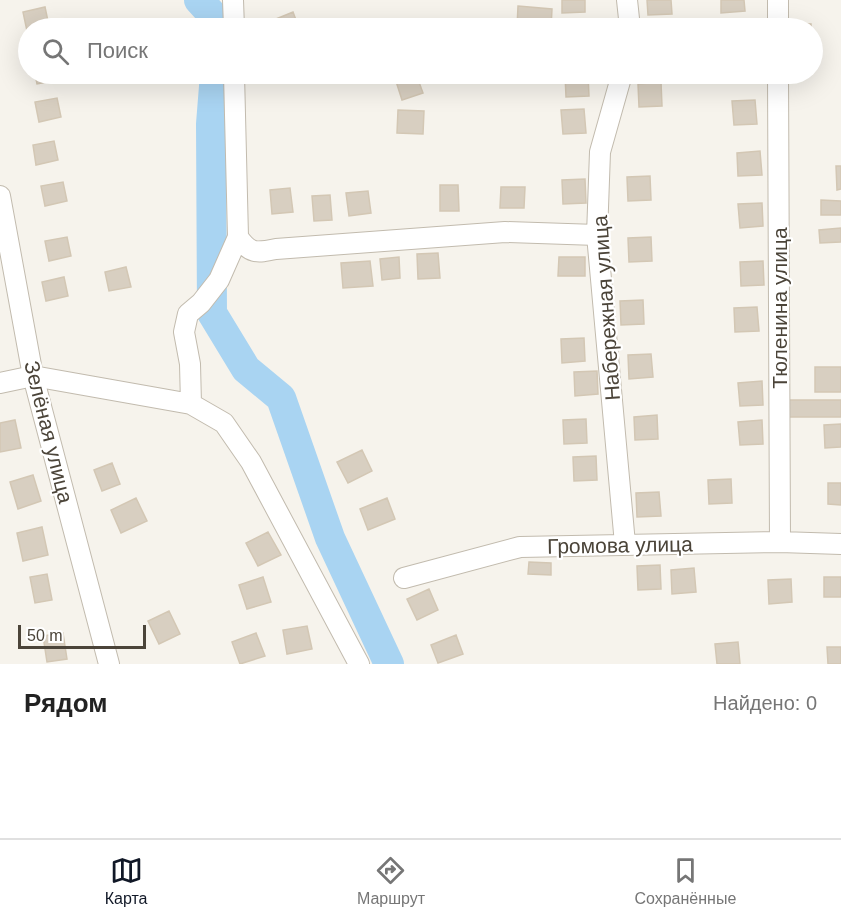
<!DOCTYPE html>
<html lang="ru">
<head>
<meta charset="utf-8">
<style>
  :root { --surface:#fff; --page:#f6f6f6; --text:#222; --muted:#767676; --line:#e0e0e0; --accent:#111827 }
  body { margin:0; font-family:Helvetica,sans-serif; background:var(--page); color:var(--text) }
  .scale { position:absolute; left:18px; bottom:15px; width:128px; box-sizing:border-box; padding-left:6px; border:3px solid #4b4439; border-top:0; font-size:16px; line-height:21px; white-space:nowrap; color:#4b4439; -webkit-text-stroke:4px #fff; paint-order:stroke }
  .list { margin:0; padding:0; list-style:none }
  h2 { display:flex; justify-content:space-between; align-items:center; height:78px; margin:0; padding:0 24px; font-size:26px }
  h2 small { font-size:20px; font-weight:400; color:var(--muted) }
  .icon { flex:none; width:33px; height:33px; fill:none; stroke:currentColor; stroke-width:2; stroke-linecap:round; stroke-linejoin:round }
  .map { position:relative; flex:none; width:841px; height:664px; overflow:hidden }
  .search { position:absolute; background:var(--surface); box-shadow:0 6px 24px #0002; left:18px; right:18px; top:18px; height:66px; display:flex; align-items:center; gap:15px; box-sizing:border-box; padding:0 21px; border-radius:33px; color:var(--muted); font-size:22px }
  .sheet { height:174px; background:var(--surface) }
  nav { display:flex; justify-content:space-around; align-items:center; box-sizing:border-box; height:84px; border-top:2px solid var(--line); background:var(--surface); font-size:16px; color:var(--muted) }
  nav a { display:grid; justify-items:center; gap:3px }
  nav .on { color:var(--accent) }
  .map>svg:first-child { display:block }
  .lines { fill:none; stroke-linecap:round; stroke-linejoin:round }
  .river { stroke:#a9d4f2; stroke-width:30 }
  .building { fill:#d8cfc1; stroke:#d3c7b4; stroke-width:1.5 }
  .minor-casing { stroke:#c2bbae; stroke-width:22 }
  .minor { stroke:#fff; stroke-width:20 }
  .labels { text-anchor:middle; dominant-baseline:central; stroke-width:4.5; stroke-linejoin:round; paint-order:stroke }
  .street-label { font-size:21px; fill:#4b4439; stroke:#fff }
</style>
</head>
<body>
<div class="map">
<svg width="841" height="664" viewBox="0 0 841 664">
  <rect width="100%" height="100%" fill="#f6f3ec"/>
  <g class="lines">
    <!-- river -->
    <path class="river" d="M199 0 218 21V28
      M215 74 211 124 212 313 246 369 281 398 330 538 389 664"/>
  </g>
  <!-- building -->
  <path class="building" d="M562 0H585V12L562 13Z
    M647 0H671L672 14 648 15Z
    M721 0H744L745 11 721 13Z
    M518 6 552 9 551 28H517Z
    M45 7 49 26 28 28 27 31 23 12Z
    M293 12 299 28H279L276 19Z
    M790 23 811 24V28H790Z
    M35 74H58L59 80 37 84Z
    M398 74H416L423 93 402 100 394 75Z
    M565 74H588L589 96 566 97Z
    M740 74H763L764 80 741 81Z
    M661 82 662 106 639 107 638 84Z
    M57 98 61 117 39 122 35 102Z
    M755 100 757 124 734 125 732 101Z
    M584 109 586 133 563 134 561 110Z
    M398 110 424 111 423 134 397 133Z
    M54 141 58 160 36 165 33 145Z
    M760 151 762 175 738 176 737 153Z
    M836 166H841V189L837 190Z
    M650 176 651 200 628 201 627 177Z
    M585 179 586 203 563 204 562 180Z
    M63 182 67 201 45 206 41 186Z
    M440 185H458L459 211H440Z
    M501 187H525L524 208H500Z
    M290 188 293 212 272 214 270 190Z
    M368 191 371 213 349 216 346 193Z
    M330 195 332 220 314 221 312 196Z
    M821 200 841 201V215H821Z
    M762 203 763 226 740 228 738 204Z
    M841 228V242L820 243 819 230Z
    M67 237 71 256 49 261 45 241Z
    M651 237 652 261 629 262 628 238Z
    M438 253 440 278 418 279 417 254Z
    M399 257 400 278 382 280 380 259Z
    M559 257H585V276H558Z
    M370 261 373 286 343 288 341 263Z
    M763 261 764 285 741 286 740 262Z
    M126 267 131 287 109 291 105 272Z
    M64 277 68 296 46 301 42 282Z
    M643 300 644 324 621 325 620 301Z
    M757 307 759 331 735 332 734 308Z
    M584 338 585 361 562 363 561 339Z
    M651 354 653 377 629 379 628 355Z
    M815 367H841V392H815Z
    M597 371 598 394 575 396 574 372Z
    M762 381 763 405 740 406 738 383Z
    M785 400H841V417H785Z
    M657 415 658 439 635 440 634 417Z
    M586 419 587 443 564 444 563 420Z
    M15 420 21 448 0 452V423Z
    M762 420 763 444 740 445 738 422Z
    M841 424V447L825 448 824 425Z
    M362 450 372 471 348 483 337 462Z
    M596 456 597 480 574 481 573 457Z
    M112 463 120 484 102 491 94 470Z
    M33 475 41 501 18 509 10 482Z
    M731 479 732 503 709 504 708 480Z
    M828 483H841V505L828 504Z
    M659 492 661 516 637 517 636 493Z
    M136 498 147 521 121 533 111 510Z
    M387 498 395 519 368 530 360 509Z
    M42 527 48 555 23 561 17 533Z
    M268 532 281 555 258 566 246 543Z
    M529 562 551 563V575L528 574Z
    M660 565 661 589 638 590 637 566Z
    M694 568 696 592 672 594 671 570Z
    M47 574 52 600 35 603 30 577Z
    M263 577 271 602 247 609 239 585Z
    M824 577H841V597H824Z
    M791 579 792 602 769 604 768 580Z
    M429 589 438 610 417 620 407 599Z
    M169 611 180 634 159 644 148 621Z
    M307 626 312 649 287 654 283 630Z
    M63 633 67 659 47 662 43 636Z
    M256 633 265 656 240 664 232 642Z
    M456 635 463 654 438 663 431 645Z
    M738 642 740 664H717L715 644Z
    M827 647H841V664H828Z"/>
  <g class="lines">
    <defs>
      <path id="minor" d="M233 0 234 28
        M627 0 630 28
        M778 0V28
        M234 74 238 237C250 254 256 253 276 249L505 232 597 235
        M622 74 600 152 597 235 625 544
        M778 74 780 542
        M0 196 33 376 109 664
        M0 383 33 376 191 404 224 423 251 462 359 664
        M191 404 190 364 184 332 188 314 201 303 219 280 238 237
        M404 578 520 547 780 542 841 544"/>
    </defs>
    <!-- minor casing -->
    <use href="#minor" class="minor-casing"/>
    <!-- minor -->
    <use href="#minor" class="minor"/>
  </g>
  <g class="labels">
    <!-- street labels -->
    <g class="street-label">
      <text transform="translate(606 308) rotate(-94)">Набережная улица</text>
      <text transform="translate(779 308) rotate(-90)">Тюленина улица</text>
      <text transform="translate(49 432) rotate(76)">Зелёная улица</text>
      <text transform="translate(620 545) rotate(-1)">Громова улица</text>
    </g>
  </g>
</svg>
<div class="scale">50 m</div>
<div class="search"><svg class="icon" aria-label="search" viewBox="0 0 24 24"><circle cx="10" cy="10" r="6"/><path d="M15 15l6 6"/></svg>Поиск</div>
</div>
<section class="sheet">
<h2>Рядом<small>Найдено: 0</small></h2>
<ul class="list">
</ul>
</section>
<nav>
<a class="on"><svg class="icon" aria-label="map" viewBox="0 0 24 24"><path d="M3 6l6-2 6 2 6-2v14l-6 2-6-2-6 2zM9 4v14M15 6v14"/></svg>Карта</a>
<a><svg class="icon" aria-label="directions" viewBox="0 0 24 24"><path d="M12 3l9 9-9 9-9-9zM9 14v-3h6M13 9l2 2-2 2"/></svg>Маршрут</a>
<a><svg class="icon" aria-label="saved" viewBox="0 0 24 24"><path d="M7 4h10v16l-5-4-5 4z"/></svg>Сохранённые</a>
</nav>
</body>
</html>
